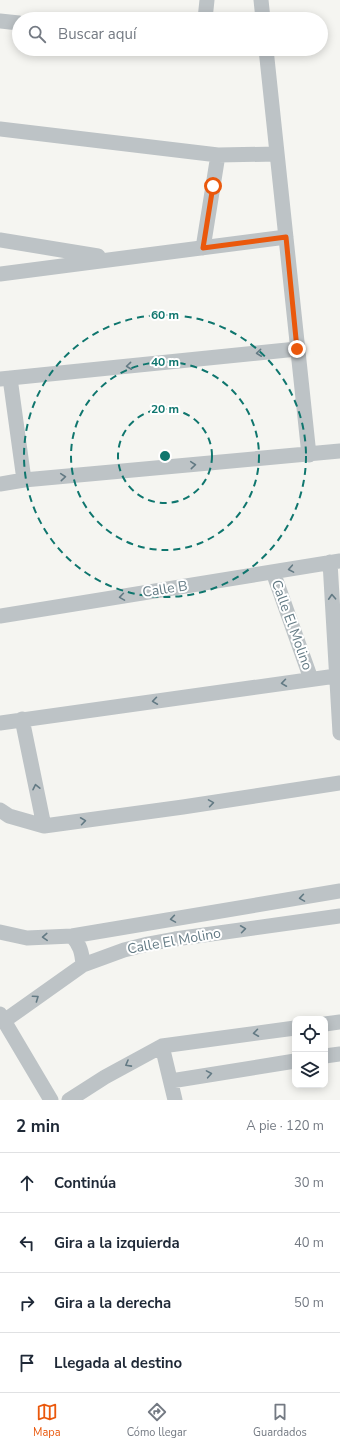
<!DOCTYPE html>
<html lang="es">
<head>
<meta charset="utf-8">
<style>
  :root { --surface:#fff; --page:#f6f6f7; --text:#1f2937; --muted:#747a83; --line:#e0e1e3; --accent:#ea580c }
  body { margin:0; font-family:"Nunito Sans",sans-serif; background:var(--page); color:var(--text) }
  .controls { position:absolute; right:12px; bottom:12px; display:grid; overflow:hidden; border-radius:8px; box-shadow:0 2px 10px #0003 }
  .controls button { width:36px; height:36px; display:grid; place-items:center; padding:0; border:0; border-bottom:1px solid var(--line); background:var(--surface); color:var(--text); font:20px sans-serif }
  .stop { position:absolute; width:12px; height:12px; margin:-9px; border:3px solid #ea580c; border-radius:50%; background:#fff }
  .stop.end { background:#ea580c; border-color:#fff; box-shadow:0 1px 4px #0008 }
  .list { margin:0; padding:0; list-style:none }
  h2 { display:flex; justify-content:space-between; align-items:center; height:52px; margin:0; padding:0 16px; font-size:17px }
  h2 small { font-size:13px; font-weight:400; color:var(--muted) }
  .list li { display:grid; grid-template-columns:26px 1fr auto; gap:12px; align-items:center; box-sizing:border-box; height:60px; padding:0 16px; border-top:1px solid var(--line) }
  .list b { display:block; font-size:15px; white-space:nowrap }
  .list em { font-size:13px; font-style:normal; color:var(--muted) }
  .icon { flex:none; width:22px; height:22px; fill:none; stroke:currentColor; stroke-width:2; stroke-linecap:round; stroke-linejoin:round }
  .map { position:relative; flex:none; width:340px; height:1100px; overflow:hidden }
  .search { position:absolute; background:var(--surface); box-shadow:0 2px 10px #0003; left:12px; right:12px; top:12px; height:44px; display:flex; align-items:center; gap:10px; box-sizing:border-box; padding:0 14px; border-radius:22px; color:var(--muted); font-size:15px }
  .sheet { height:292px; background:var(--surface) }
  nav { display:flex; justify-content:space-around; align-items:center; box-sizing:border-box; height:56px; border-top:1px solid var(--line); background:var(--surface); font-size:11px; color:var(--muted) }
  nav a { display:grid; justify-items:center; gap:2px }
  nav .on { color:var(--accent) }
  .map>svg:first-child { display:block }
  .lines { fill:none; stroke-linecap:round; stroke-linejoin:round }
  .street { stroke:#bdc3c6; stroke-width:15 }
  .oneway { stroke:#637a84 }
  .route { stroke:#ea580c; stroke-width:5 }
  .ring { fill:none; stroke:#0f766e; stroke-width:2; stroke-dasharray:7 5 }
  .labels { text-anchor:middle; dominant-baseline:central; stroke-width:4; stroke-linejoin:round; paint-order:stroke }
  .street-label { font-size:14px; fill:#637a84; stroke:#fff }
  .centre { fill:#0f766e; stroke:#fff; stroke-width:2 }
  .ring-label { font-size:12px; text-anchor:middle; font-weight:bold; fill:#0f766e; stroke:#fff; stroke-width:4; stroke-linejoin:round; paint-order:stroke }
</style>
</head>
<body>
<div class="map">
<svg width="340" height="1100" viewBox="0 0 340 1100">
  <rect width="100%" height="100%" fill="#f5f5f1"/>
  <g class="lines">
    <!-- street -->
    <path class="street" d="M261 0 263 19
      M205 19 207 0
      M0 21 19 23
      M266 49 309 455
      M0 129 218 155 277 154
      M0 240 98 256
      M203 248 218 155
      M0 274 286 237
      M10 378 24 480
      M0 379 297 349
      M0 484 24 480 340 451
      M330 562 340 733
      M273 572 311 679
      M0 616 340 561
      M22 719 44 826
      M0 723 336 676
      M0 810 9 816 44 826 183 807 340 783
      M0 932 27 938 72 936 340 891
      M72 936C80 945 82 952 83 965
      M0 1014 51 1100
      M4 1021 83 965 124 950 148 944 175 939 340 916
      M325 1024 340 1022
      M162 1046 175 1100
      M325 1056 340 1054
      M171 1081 295 1061
      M69 1100 105 1077 162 1046 295 1028"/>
  </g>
  <!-- one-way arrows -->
  <defs><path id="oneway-chevron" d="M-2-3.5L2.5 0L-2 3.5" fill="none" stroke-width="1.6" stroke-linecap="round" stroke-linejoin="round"/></defs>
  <g class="oneway">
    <use href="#oneway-chevron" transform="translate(259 353) rotate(174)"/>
    <use href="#oneway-chevron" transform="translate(129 366) rotate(174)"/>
    <use href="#oneway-chevron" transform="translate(193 465) rotate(-5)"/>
    <use href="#oneway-chevron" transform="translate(63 477) rotate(-5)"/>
    <use href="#oneway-chevron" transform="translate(291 569) rotate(170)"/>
    <use href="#oneway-chevron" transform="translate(122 597) rotate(171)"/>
    <use href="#oneway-chevron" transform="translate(332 597) rotate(-93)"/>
    <use href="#oneway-chevron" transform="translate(284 683) rotate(172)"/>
    <use href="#oneway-chevron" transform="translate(155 701) rotate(172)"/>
    <use href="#oneway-chevron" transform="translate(36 787) rotate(-102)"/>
    <use href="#oneway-chevron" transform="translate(211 803) rotate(-9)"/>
    <use href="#oneway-chevron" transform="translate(83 821) rotate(-8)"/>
    <use href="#oneway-chevron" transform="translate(302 898) rotate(171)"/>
    <use href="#oneway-chevron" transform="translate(173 919) rotate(171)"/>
    <use href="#oneway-chevron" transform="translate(243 929) rotate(-8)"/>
    <use href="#oneway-chevron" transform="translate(45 937) rotate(177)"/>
    <use href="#oneway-chevron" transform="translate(36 998) rotate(-35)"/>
    <use href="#oneway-chevron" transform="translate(256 1033) rotate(172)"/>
    <use href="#oneway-chevron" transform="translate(128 1064) rotate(151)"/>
    <use href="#oneway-chevron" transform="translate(209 1074) rotate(-10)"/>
  </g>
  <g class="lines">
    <!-- route -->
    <path class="route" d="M213 186 203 248 286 237 297 349"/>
  </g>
  <!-- distance rings -->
  <g class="ring">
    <circle cx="165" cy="456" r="47"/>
    <circle cx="165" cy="456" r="94"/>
    <circle cx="165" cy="456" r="141"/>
  </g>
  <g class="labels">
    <!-- street labels -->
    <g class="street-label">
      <text transform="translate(165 589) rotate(-9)">Calle B</text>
      <text transform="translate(292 625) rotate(70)">Calle El Molino</text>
      <text transform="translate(174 941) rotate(-10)">Calle El Molino</text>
    </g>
  </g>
  <circle cx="165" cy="456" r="6" class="centre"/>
  <g class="ring-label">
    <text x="165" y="319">60 m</text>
    <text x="165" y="366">40 m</text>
    <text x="165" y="413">20 m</text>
  </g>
</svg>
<div class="controls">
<button><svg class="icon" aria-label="locate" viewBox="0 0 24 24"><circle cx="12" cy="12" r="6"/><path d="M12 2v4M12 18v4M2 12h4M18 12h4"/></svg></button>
<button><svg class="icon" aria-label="layers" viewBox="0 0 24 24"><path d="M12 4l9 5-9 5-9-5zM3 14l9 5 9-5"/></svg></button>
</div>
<div class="stop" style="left:213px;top:186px"></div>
<div class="stop end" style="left:297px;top:349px"></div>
<div class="search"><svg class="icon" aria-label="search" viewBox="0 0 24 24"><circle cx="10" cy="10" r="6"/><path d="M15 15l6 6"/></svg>Buscar aquí</div>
</div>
<section class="sheet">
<h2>2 min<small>A pie · 120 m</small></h2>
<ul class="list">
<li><svg class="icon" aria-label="ahead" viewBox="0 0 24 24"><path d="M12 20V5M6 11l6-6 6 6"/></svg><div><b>Continúa</b></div><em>30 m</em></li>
<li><svg class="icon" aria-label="left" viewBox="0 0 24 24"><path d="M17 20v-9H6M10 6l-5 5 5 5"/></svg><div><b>Gira a la izquierda</b></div><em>40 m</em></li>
<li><svg class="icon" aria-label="right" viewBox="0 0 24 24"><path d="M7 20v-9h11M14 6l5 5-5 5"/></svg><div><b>Gira a la derecha</b></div><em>50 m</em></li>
<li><svg class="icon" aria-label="arrive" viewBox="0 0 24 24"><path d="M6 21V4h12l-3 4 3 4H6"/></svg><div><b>Llegada al destino</b></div></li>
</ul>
</section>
<nav>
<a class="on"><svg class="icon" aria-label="map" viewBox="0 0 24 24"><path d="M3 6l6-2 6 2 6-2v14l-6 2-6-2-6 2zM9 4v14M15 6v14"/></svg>Mapa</a>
<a><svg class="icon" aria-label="directions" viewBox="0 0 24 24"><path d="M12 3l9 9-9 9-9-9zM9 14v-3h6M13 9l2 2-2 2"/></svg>Cómo llegar</a>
<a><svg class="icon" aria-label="saved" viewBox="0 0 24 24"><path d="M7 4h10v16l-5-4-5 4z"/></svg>Guardados</a>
</nav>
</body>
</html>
